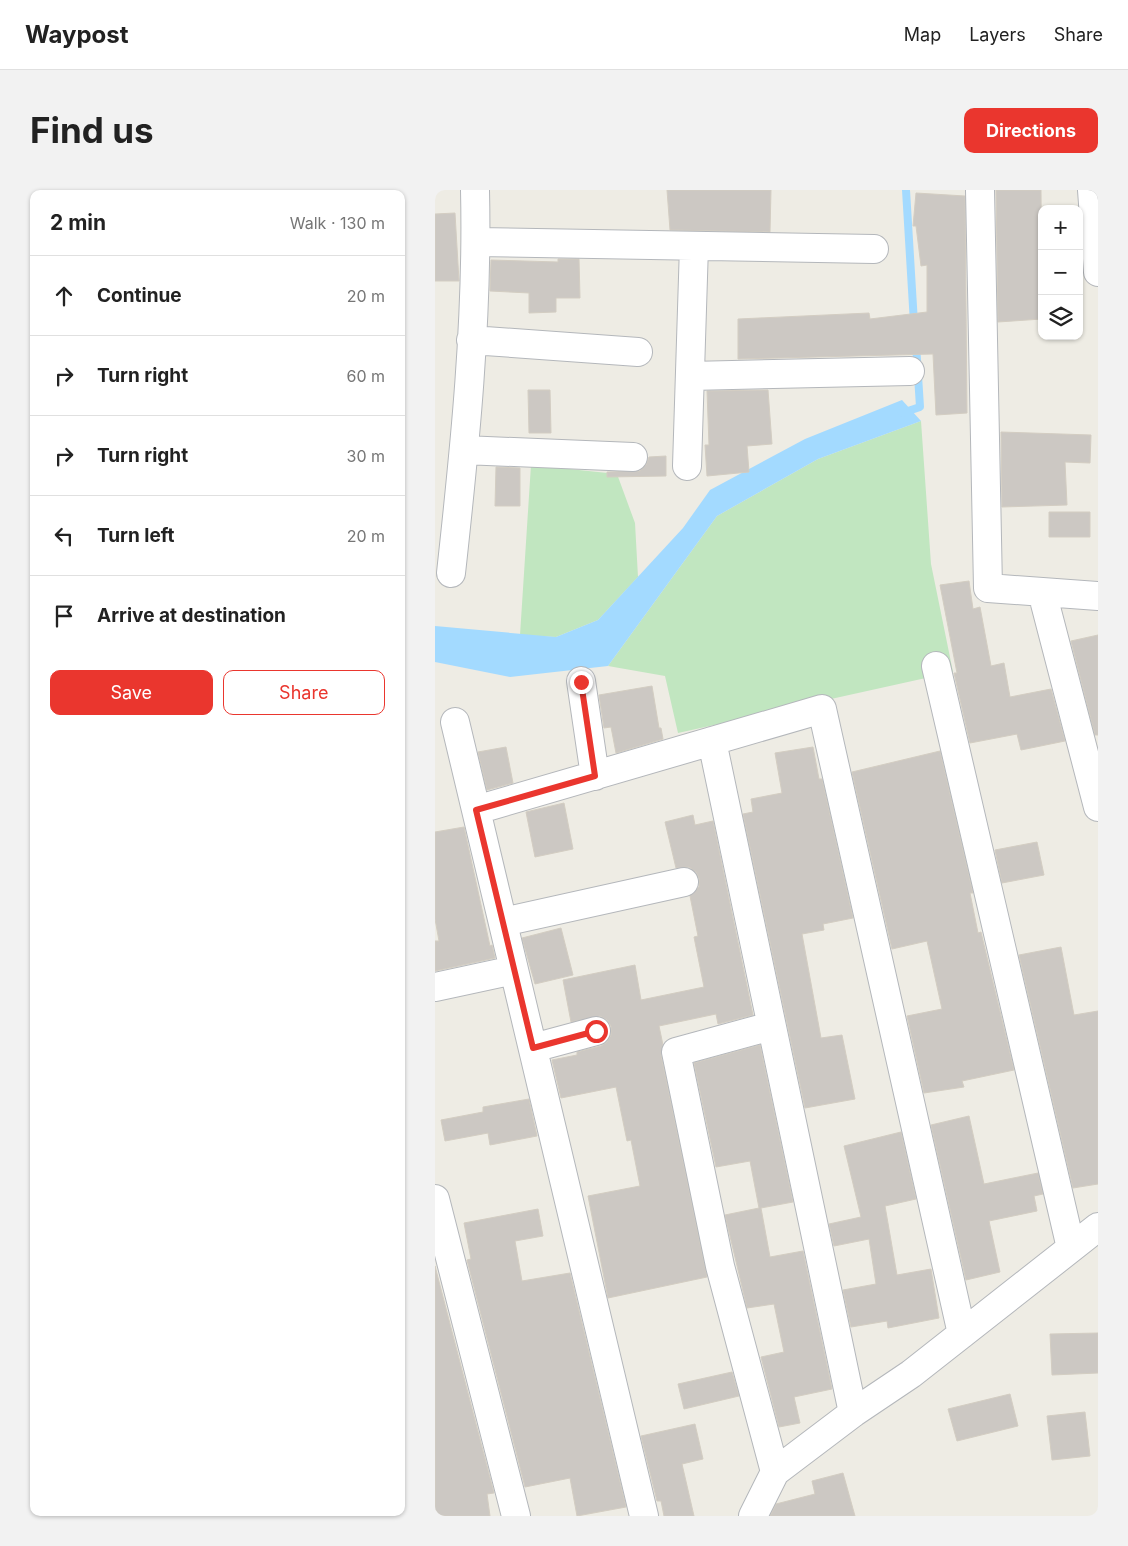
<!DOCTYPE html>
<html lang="en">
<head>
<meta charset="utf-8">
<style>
  :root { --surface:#fff; --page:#f2f2f2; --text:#222; --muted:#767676; --line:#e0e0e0; --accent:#ea362e }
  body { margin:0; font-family:Inter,sans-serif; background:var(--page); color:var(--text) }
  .controls { position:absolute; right:15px; top:15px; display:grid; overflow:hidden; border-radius:10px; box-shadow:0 1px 4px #0004 }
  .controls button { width:45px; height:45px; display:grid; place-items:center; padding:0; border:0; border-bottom:1px solid var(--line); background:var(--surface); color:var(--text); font:25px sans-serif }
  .stop { position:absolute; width:15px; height:15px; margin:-11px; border:4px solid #ea362e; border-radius:50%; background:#fff }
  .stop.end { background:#ea362e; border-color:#fff; box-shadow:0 1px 5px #0008 }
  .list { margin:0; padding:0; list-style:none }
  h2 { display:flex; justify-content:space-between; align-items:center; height:65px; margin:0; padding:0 20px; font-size:21px }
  h2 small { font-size:16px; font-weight:400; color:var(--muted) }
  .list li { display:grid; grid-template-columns:32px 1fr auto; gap:15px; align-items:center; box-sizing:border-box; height:80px; padding:0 20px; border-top:1px solid var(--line) }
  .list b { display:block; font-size:19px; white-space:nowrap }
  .list em { font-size:16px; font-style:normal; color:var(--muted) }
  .actions { display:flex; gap:10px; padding:15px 20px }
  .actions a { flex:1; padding:11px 0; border:1px solid var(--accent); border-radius:10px; text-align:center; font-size:18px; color:var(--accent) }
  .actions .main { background:var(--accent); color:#fff }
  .icon { flex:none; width:28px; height:28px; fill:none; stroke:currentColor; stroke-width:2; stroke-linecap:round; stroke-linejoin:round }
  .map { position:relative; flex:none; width:663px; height:1326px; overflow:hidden; border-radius:10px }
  header { display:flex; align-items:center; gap:30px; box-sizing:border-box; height:70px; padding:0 25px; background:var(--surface); border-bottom:1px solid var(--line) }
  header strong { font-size:24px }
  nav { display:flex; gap:28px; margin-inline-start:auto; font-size:18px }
  .intro { display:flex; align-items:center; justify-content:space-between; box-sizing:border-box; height:120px; padding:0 30px }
  h1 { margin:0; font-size:35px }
  .button { padding:12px 22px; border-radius:10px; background:var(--accent); color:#fff; font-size:18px; font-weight:700 }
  main { display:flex; gap:30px; padding:0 30px }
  aside { flex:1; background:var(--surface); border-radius:10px; box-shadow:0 1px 4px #0004 }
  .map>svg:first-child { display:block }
  .green { fill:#c1e6c0 }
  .water { fill:#a3daff }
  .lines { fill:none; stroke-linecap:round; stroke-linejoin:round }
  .stream { stroke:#a3daff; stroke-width:8 }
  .building { fill:#ccc8c3; stroke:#d3cdc2 }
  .minor-casing { stroke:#b4b7bb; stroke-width:30 }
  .minor { stroke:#fff; stroke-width:28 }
  .route { stroke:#ea362e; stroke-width:6 }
</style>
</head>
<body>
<header>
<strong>Waypost</strong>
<nav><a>Map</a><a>Layers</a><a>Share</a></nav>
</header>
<div class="intro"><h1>Find us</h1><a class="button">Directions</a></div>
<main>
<aside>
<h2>2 min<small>Walk · 130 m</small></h2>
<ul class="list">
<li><svg class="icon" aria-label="ahead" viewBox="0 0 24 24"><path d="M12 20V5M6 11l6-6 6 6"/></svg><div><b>Continue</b></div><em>20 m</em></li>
<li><svg class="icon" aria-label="right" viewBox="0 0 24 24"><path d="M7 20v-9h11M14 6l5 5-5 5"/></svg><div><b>Turn right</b></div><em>60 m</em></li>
<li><svg class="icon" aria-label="right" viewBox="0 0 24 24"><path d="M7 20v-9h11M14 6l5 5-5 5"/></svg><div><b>Turn right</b></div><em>30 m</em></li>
<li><svg class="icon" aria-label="left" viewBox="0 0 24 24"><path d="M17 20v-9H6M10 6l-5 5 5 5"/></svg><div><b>Turn left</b></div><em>20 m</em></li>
<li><svg class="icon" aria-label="arrive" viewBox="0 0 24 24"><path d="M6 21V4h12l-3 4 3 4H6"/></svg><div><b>Arrive at destination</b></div></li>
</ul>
<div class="actions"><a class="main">Save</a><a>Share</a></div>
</aside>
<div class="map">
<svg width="663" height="1326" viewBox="0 0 663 1326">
  <rect width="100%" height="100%" fill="#eeece4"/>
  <!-- green -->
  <path class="green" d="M486 231 496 374 518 482 243 543 230 486 173 476 282 326 383 269Z
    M96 275 182 284 200 333 203 387 163 430 121 447 85 445Z"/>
  <!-- water -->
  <path class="water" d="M467 210 486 231 383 269 282 326 173 476 75 487 0 472V436L121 447 163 430 248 338 275 300 370 249Z"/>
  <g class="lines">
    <!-- stream -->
    <path class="stream" d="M471 0 479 133
      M467 223 485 217 481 154"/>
  </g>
  <!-- building -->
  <path class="building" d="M232 0H336L335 42 235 40Z
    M561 0H606L607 129 563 132Z
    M481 3 530 6 532 223 501 225 498 164 303 169V129L434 123 435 129 492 122V75L486 76 481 36H478Z
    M20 23 24 91H0V24Z
    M123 69H144L145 108H121V122L94 123V103L55 101 56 70 123 72Z
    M93 200H115L116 243H94Z
    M333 200 337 254 312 256 314 282 272 286 270 255H274L272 201Z
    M566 242 656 245 655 273 630 272 632 315 567 317Z
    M231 266V286L172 287V282L205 281 211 275 214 267Z
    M61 277 85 278V316H60Z
    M614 322H655V347H614Z
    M534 391 538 419 545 417 556 476 569 473 575 507 616 499 630 551 586 560 582 544 535 553 519 483H522L505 395Z
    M663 445V545H660L636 451Z
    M217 496 224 538H226L228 549 181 563 176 537 169 538 164 505Z
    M71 557 78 593 52 600 43 562Z
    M378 557 384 589H387L418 728 388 734 389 740 367 744 386 848 407 845 420 909 370 918 308 624 318 622 316 609 347 603 340 563Z
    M505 561 538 703H535L543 743 546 742 579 880 527 891 529 897 489 903 472 826 507 819 492 751 457 759 417 582Z
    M129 613 138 659 100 667 91 622Z
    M258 625 260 635 278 631 318 825 283 834 281 824 224 836 228 855 226 865 272 1087 173 1108 153 1006 205 996 196 950 192 951 181 897 126 908 117 870 142 865V862L166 856 172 852 176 845V836L172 830 165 826 136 832 128 790 200 775 206 810 269 797 259 747 263 746 255 706 264 697V688L261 682 254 677 241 678 230 632Z
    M29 637 55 756 57 755 60 768 0 781V751H4L0 729V642Z
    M602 652 609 685 567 693 560 660Z
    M126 738 138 785 100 794 87 748Z
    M626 757 639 825 663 821V994L638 998 584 765Z
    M325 855 358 1012 326 1018 335 1067 368 1061 397 1199 359 1207 365 1233 344 1237 326 1167 349 1162 339 1114 312 1118 290 1025 324 1018 315 971 281 977 259 873Z
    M94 909 102 946 55 955 53 943 10 951 6 930 48 922V917Z
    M534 926 549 994 603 983 608 1004 599 1006 602 1021 554 1031 565 1082 531 1090 496 935Z
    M466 942 481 1009 450 1016 462 1085 496 1079 504 1128 453 1138 452 1131 416 1137 408 1100 441 1094 434 1049 399 1056 394 1034 426 1027 409 956Z
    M103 1019 108 1046 80 1051 87 1091 135 1083 191 1317 142 1326 135 1288 90 1297 32 1070 36 1069 29 1033Z
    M0 1076 59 1303 52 1304 55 1326H0Z
    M663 1143V1183L617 1185 615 1144Z
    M297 1182 304 1206 249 1219 243 1194Z
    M575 1204 583 1236 522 1251 513 1219Z
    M650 1222 655 1266 617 1270 612 1226Z
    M260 1234 268 1269 247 1274 259 1326H229L226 1311H222L206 1246Z
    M408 1283 420 1326H335L341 1314 380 1304 377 1291Z"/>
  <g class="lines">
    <defs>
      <path id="minor" d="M545 0 553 398 663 406
        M657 0 663 82
        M41 52 439 59
        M36 150 203 162
        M255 186 475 181
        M29 260 198 267
        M252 276 259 56
        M16 383C30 256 43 128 40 0
        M607 402 663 617
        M501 476 636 1058
        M146 491 160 586
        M20 532 41 620 387 519 527 1144
        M277 551 418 1223
        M41 620 209 1326
        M68 732 249 692
        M0 797 79 780
        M336 836 241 862 285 1076 340 1282
        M98 858 161 841
        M0 1009 81 1326
        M318 1326 340 1282 418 1223 476 1184 663 1037"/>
    </defs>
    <!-- minor casing -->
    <use href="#minor" class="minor-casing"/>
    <!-- minor -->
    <use href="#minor" class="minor"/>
  </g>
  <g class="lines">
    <!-- route -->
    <path class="route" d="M146 492 160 586 41 620 98 858 161 841"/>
  </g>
</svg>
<div class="controls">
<button>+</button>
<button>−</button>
<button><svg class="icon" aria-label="layers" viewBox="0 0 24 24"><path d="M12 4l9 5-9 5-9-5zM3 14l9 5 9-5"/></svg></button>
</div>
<div class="stop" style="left:161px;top:841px"></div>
<div class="stop end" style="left:146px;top:492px"></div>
</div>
</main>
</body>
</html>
